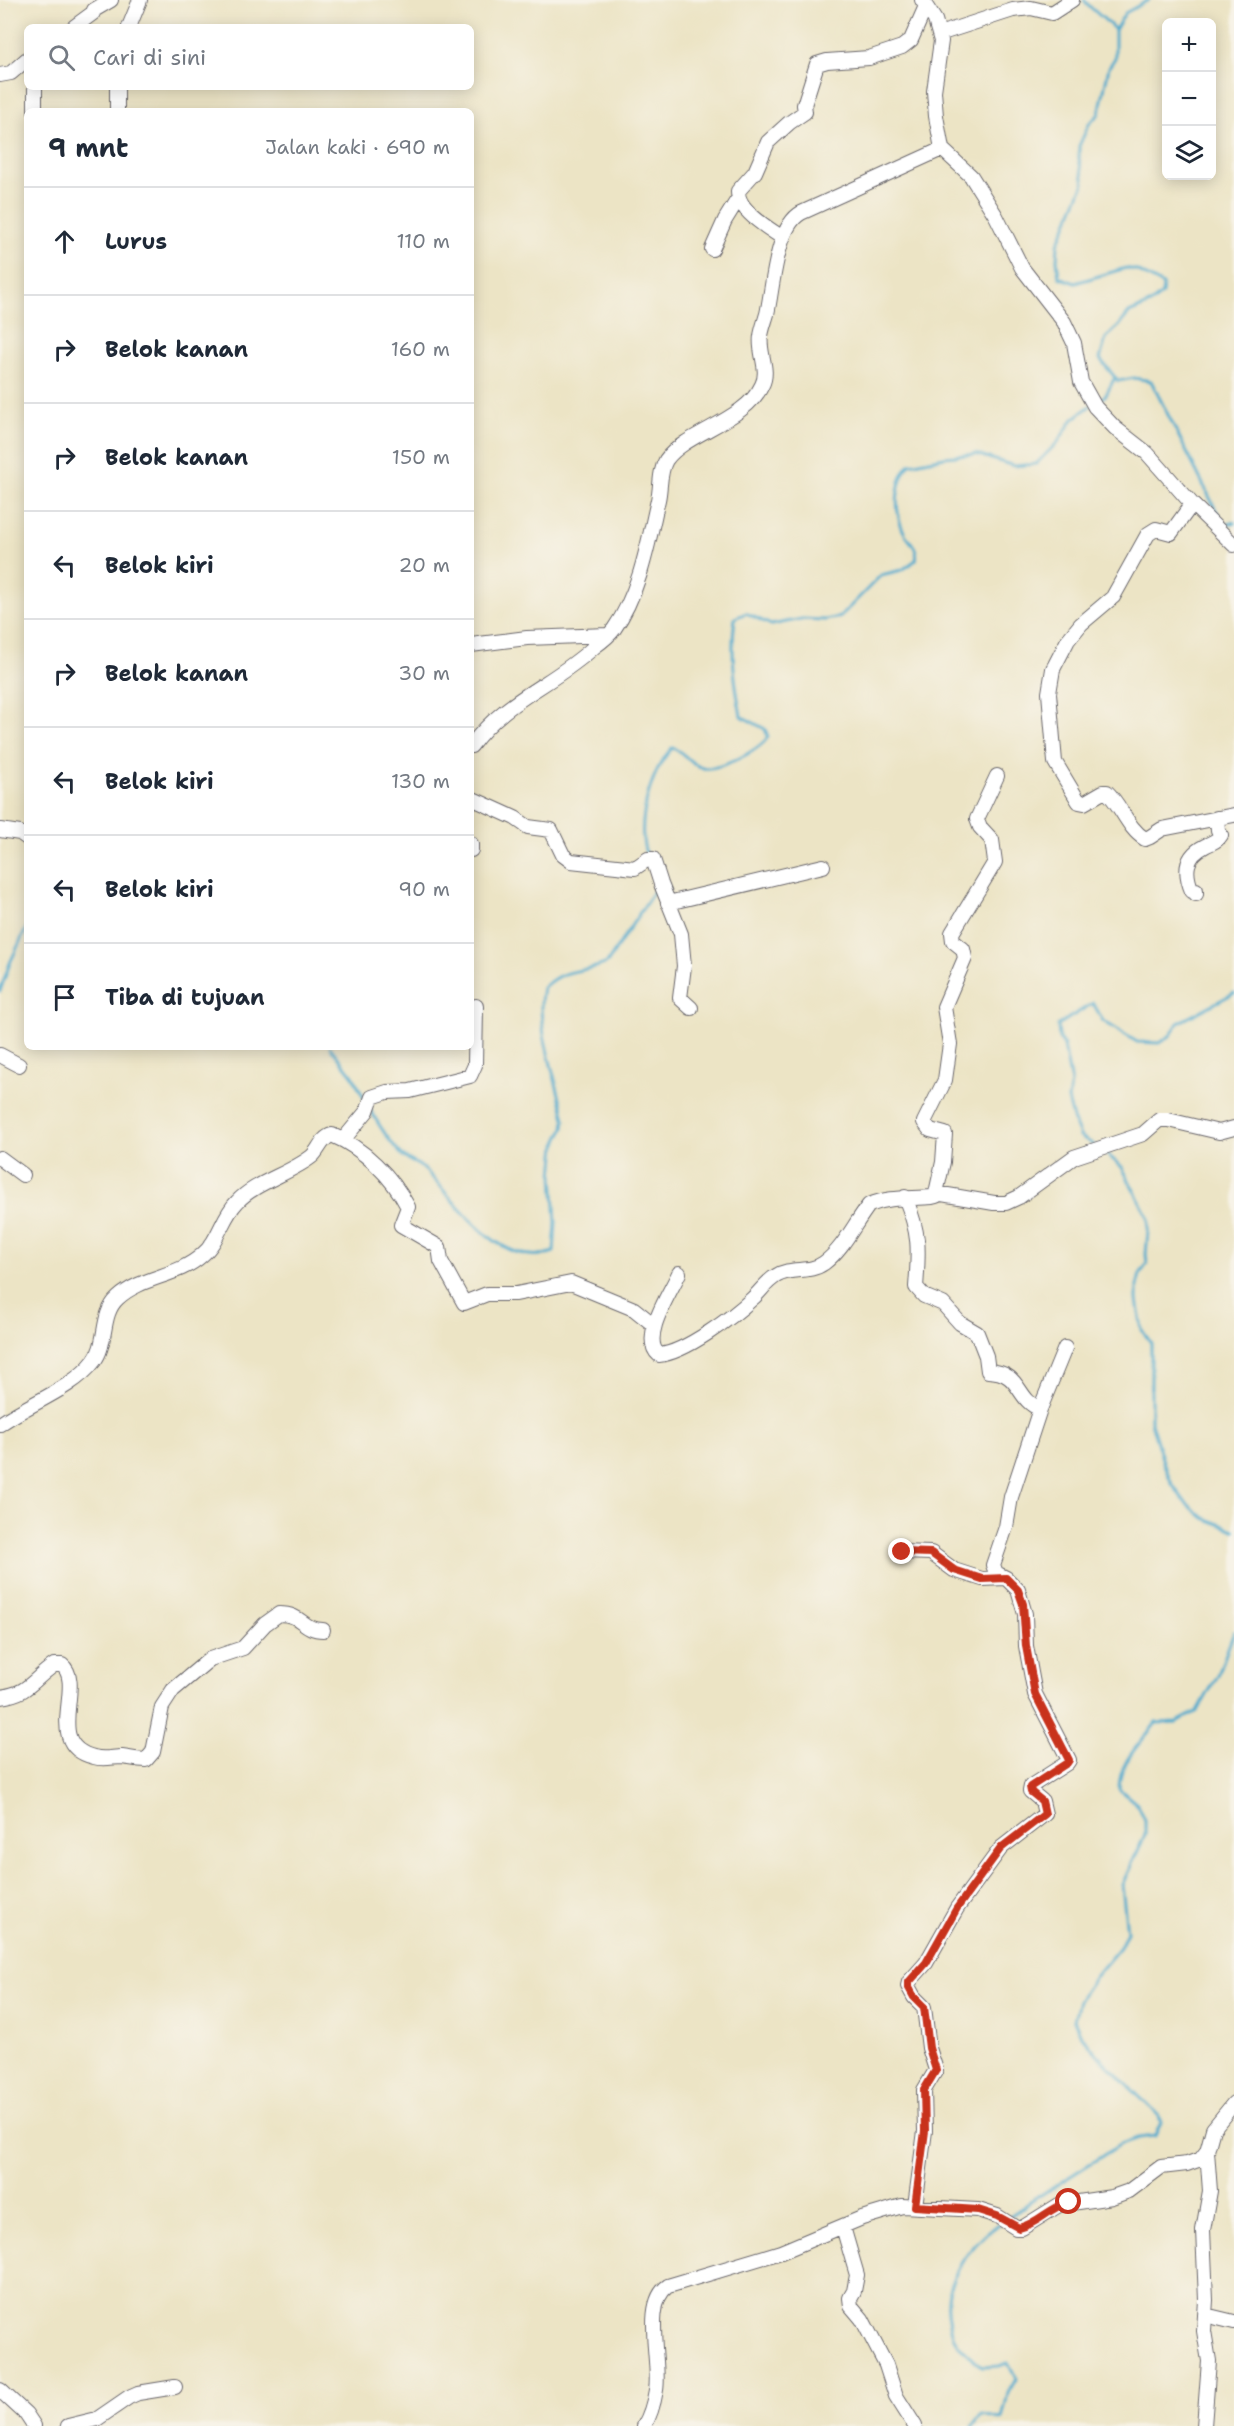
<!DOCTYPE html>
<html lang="id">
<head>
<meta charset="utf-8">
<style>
  :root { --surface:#fff; --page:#f2f2f3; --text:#1f2937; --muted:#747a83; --line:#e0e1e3 }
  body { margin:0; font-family:"Shantell Sans",sans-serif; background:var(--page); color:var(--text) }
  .controls { position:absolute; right:18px; top:18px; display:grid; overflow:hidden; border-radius:9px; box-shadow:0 3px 15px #0003 }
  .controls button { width:54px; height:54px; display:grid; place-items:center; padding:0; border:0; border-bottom:2px solid var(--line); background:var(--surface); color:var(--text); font:30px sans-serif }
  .stop { position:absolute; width:18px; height:18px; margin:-14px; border:4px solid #c8321e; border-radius:50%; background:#fff }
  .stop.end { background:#c8321e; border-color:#fff; box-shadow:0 2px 6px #0008 }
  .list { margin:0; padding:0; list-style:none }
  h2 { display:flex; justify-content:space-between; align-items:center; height:78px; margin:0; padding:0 24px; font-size:26px }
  h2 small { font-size:20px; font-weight:400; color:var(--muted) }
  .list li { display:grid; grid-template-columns:39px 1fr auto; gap:18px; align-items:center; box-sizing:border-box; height:108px; padding:0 24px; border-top:2px solid var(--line) }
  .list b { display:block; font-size:22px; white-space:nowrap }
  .list em { font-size:20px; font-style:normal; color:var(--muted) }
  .icon { flex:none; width:33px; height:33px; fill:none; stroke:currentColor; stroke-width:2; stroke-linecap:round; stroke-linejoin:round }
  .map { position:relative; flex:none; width:1234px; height:2426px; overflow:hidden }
  .search { position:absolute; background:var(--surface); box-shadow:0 3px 15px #0003; left:24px; top:24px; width:450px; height:66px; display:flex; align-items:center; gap:15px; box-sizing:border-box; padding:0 21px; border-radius:9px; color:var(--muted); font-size:22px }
  .panel { position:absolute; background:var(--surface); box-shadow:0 3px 15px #0003; left:24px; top:108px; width:450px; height:942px; border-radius:9px }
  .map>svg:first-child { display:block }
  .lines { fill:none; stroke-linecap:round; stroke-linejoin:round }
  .stream { stroke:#50aacd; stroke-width:3 }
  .minor-casing { stroke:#69666b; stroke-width:16 }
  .minor { stroke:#fff; stroke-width:14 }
  .route { stroke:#c8321e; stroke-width:8 }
</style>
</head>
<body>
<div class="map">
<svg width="1234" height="2426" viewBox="0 0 1234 2426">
  <rect width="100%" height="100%" fill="#f7f3e8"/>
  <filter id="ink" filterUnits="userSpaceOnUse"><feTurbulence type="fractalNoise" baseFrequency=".0167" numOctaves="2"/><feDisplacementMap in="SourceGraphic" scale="12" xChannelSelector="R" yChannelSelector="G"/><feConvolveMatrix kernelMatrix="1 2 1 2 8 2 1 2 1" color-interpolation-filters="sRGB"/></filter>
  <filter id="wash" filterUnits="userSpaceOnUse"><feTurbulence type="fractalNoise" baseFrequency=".008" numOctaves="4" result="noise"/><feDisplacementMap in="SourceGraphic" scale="24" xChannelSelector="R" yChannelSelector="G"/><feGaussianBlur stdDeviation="1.35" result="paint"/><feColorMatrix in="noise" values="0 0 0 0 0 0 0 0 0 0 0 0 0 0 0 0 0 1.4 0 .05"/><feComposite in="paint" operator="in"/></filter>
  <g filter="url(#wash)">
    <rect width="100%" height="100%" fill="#ece4c5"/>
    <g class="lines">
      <!-- stream -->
      <path class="stream" d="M1084 0C1091 10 1106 19 1115 30
        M1149 0 1125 13 1115 30V58L1109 67 1099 114 1089 124 1079 146V159L1084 183 1058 244 1057 260 1059 277 1075 283 1126 268 1135 270 1163 285 1162 294 1150 304 1129 313 1119 326 1106 338 1100 359 1118 381 1134 378 1151 381 1224 526 1234 522
        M1096 402 1106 395 1115 377
        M647 856C635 826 650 772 672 748 683 751 689 763 700 767 716 773 759 751 768 737L765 729 741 716C735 684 730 651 735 618L746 613 771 625 802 619 825 620 840 617 881 575 902 570 916 560C919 549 910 542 905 534 894 515 894 481 910 464L944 457 976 454 1014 466 1036 464 1058 442 1073 419 1090 406
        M0 991 10 963 27 927
        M330 1047 353 1076 365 1100
        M371 1111C380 1127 390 1143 403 1156 410 1162 420 1164 426 1171 457 1202 501 1272 554 1252L556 1223 553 1175 556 1145 564 1128 565 1119C558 1083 534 1023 543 988 565 966 583 974 607 963L656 888
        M1094 1145 1080 1136 1073 1119 1068 1099 1071 1083 1064 1046 1059 1038 1058 1025 1093 1003 1103 1021 1137 1042 1159 1043 1171 1035 1178 1023 1234 993
        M1104 1152 1122 1167 1149 1219 1146 1254 1147 1264 1140 1274 1137 1286V1300L1142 1330 1151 1343V1423L1164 1465 1172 1484 1185 1502 1204 1518 1234 1530
        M1007 2218 1036 2198 1121 2144 1138 2138 1155 2136 1161 2122 1159 2116 1103 2061 1080 2033 1074 2020 1079 2000 1094 1978 1120 1947 1127 1932 1122 1885 1145 1835V1820L1138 1805 1119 1789C1119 1761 1140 1744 1156 1723L1177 1722 1198 1711 1218 1675 1234 1632
        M973 2426 981 2415C989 2415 994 2419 1002 2419L1008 2393 1016 2379 1008 2363 999 2366 983 2367C973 2359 963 2351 956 2341 952 2336 951 2329 950 2323 939 2282 969 2246 999 2224"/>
    </g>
  </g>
  <g filter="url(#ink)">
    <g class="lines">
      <defs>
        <path id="minor" d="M922 0 935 20 941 41 934 91 936 116 942 149 971 176 996 216 1022 268 1064 322 1074 343 1081 382 1095 407 1115 428 1147 453 1192 504 1234 545
          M74 27 93 13 94 10 111 0
          M129 27 140 0
          M939 34 1013 10 1031 8 1052 13 1072 0
          M0 75 11 73 27 59
          M117 87V111
          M35 111V87
          M783 238C769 229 737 210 738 191L755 172 768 142 789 123 805 112 804 105 817 64 827 61 869 58 902 47 911 40 926 6
          M712 249 725 220 738 199
          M1192 504 1171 533 1156 529 1148 534 1113 597 1081 624 1068 640 1053 669 1049 693 1055 762 1079 802 1084 803 1103 792H1107C1121 805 1128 829 1145 839L1150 837 1162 829 1234 815
          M471 645 527 638 608 635
          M471 746C505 699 553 685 594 647 601 642 609 636 614 629 640 592 648 543 658 500 661 487 659 472 666 460 686 432 746 421 762 385 770 370 758 352 761 336 762 329 765 321 767 314 773 288 776 227 801 213L942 149
          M471 798 515 818 528 827 551 830 563 855 571 861 635 868 648 859H653L661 884 681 934 684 966 680 998 691 1008
          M0 830 20 833 27 838
          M471 844V850
          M1196 894V890L1192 891C1184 872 1185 856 1205 846 1212 842 1217 842 1221 835L1218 830 1217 818
          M668 903 823 866
          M0 1055 19 1065
          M343 1140 367 1111 372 1097 387 1092 410 1091 470 1076 475 1065 476 1006
          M0 1158 23 1175
          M936 1193 943 1162 945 1134 930 1130 924 1122 945 1080 950 1044 944 1007 965 958 963 949 953 941 952 933 995 862 992 840 980 827 977 819 997 776
          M905 1197C920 1234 919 1249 916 1287L924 1296 943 1304 960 1323 977 1333 986 1356 988 1371C1022 1372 1015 1399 1040 1409L1011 1497 1006 1527 993 1565 996 1573 1006 1578 1018 1590 1025 1614 1026 1646 1035 1694 1069 1760 1067 1763 1031 1786 1030 1791 1042 1801 1045 1814 1001 1848 957 1908 926 1963 909 1982 908 1986 914 1997 924 2007 929 2048 936 2070 924 2090 925 2131 915 2206
          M679 1273C671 1292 639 1338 659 1355 685 1353 734 1316 753 1298 761 1291 766 1282 776 1276 791 1266 809 1274 824 1263 844 1248 854 1224 869 1205 890 1196 911 1199 932 1197L936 1196V1193L994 1203H1006L1019 1197 1074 1157 1143 1134 1159 1120H1168L1219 1132 1234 1128
          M1040 1409 1065 1348
          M0 1424C28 1404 74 1388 94 1361 108 1343 100 1314 118 1298 142 1276 178 1277 202 1255 219 1241 222 1217 237 1202 254 1183 289 1174 311 1157 319 1151 321 1138 332 1135 363 1148 392 1176 408 1207L401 1225 439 1247 441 1261 464 1303 487 1294H516L571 1283 634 1309 654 1325
          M901 1552 931 1553 954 1570 982 1579 1006 1578
          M0 1697C30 1693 31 1681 54 1665H62C86 1684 42 1745 94 1757 103 1760 113 1757 122 1757 130 1758 137 1760 146 1760L153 1752 162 1707 173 1690 210 1659 243 1648 265 1624 279 1614C303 1614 302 1630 323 1630
          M843 2227 857 2275 854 2291 850 2298 851 2306 862 2319 886 2365 896 2396 915 2426
          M1205 2315 1234 2322
          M0 2390 26 2414 34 2426
          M68 2426 97 2419 129 2397 138 2393 175 2387
          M644 2426C650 2416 654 2402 656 2390 661 2364 642 2303 668 2286L781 2252 862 2218 902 2206 978 2210 997 2216 1016 2228H1022L1059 2205 1112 2197 1129 2191 1161 2167 1187 2164 1201 2159 1207 2151 1213 2129 1234 2103
          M1204 2426 1209 2361 1204 2331 1206 2300 1203 2230 1210 2191 1207 2151"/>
      </defs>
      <!-- minor casing -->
      <use href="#minor" class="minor-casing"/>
      <!-- minor -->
      <use href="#minor" class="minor"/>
    </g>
  </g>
  <g class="lines" filter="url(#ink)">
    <!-- route -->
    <path class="route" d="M902 1552 931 1553 954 1570 982 1579 1006 1578 1018 1590 1023 1604 1026 1646 1035 1694 1069 1760 1067 1763 1030 1787 1031 1792 1042 1801 1045 1814 1001 1848 957 1908 926 1963 909 1982 908 1986 914 1997 924 2007 929 2048 936 2070 924 2090 925 2131 915 2206 978 2210 997 2216 1019 2228C1038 2224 1050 2207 1069 2202"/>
  </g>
</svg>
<div class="controls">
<button>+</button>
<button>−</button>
<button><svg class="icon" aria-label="layers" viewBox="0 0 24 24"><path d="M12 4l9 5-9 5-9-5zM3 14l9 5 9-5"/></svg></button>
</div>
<div class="stop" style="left:1069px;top:2202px"></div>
<div class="stop end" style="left:902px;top:1552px"></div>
<div class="search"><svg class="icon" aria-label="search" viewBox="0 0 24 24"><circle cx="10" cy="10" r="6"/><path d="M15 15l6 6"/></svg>Cari di sini</div>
<section class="panel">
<h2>9 mnt<small>Jalan kaki · 690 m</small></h2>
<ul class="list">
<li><svg class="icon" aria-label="ahead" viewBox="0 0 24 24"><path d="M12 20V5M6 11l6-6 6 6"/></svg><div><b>Lurus</b></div><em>110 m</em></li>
<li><svg class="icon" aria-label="right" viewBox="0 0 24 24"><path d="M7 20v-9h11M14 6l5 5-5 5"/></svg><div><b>Belok kanan</b></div><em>160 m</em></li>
<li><svg class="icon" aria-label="right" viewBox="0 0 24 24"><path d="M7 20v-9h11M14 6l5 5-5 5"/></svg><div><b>Belok kanan</b></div><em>150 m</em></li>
<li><svg class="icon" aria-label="left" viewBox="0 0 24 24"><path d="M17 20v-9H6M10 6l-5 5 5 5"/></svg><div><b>Belok kiri</b></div><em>20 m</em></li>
<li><svg class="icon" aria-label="right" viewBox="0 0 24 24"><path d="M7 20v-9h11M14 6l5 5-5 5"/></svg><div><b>Belok kanan</b></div><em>30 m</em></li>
<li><svg class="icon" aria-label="left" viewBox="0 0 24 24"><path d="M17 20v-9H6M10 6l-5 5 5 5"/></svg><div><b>Belok kiri</b></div><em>130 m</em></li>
<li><svg class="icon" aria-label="left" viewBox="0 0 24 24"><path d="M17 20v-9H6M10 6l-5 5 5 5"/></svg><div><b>Belok kiri</b></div><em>90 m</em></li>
<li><svg class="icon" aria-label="arrive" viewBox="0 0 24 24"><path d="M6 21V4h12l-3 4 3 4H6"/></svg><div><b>Tiba di tujuan</b></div></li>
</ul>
</section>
</div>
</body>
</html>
